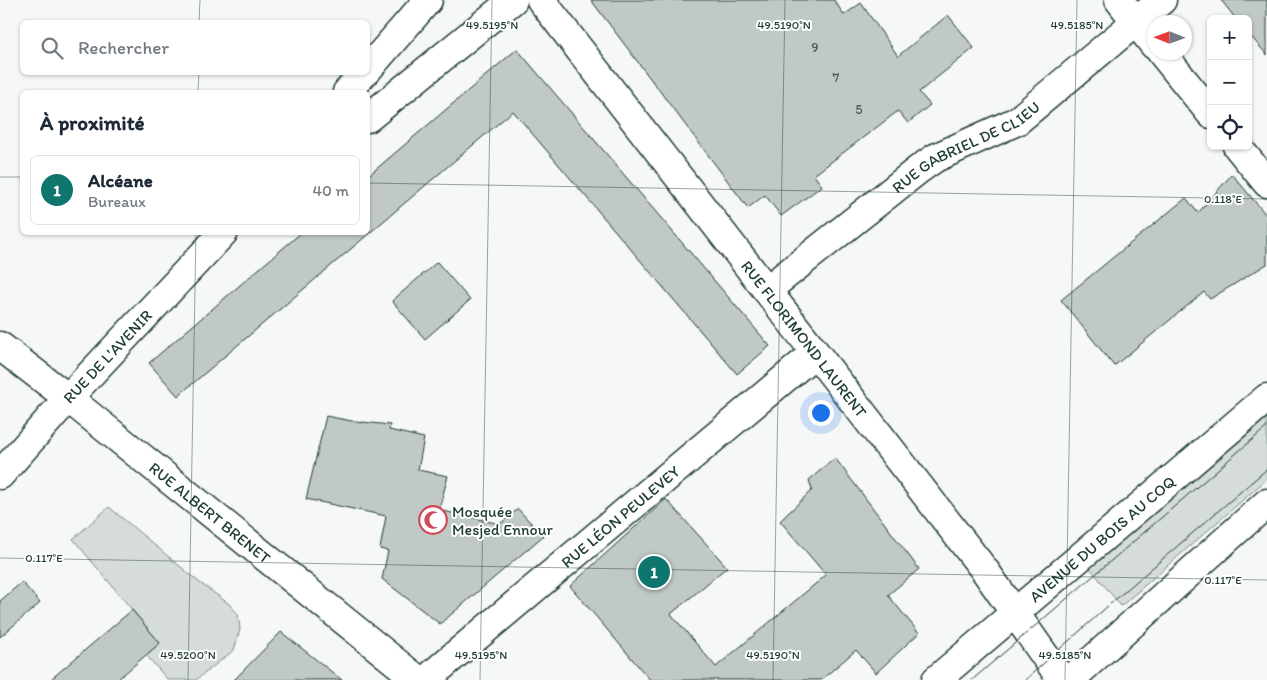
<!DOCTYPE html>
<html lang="fr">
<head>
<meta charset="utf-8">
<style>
  :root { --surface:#fff; --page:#f6f6f7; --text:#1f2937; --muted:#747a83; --line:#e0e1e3; --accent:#0f766e }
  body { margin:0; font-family:Itim,sans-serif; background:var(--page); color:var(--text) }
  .controls { position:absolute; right:15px; top:15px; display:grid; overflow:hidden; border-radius:8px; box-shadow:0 1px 4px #0004 }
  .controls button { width:45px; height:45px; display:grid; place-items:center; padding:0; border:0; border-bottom:1px solid var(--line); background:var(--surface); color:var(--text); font:25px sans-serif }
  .compass { position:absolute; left:1147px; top:15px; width:45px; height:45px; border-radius:50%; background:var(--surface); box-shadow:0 1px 4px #0004; rotate:271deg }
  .you { position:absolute; left:820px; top:412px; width:18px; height:18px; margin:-12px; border:4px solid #fff; border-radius:50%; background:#1a73e8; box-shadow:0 0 0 8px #1a73e833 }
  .badge { display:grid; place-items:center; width:32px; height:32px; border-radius:50%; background:var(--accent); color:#fff; font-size:16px; font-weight:700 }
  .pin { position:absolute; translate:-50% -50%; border:2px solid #fff; box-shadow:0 1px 5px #0006 }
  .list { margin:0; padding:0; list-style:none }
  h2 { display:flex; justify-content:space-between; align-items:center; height:65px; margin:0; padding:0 20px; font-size:21px }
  h2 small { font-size:16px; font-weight:400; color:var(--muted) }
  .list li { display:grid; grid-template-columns:32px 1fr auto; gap:15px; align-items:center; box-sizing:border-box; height:70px; margin:0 10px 10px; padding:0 10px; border:1px solid var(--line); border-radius:8px }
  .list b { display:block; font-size:19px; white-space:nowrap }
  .list p { margin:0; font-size:16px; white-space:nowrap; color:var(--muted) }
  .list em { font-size:16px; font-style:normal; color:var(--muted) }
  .icon { flex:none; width:28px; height:28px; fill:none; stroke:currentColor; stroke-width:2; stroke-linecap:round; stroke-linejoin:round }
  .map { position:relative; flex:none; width:1267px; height:680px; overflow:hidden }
  .search { position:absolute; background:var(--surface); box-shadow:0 1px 4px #0004; left:20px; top:20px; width:350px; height:55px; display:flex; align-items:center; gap:12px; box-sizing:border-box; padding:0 18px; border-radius:8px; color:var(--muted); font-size:19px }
  .panel { position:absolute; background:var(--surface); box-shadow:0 1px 4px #0004; left:20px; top:90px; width:350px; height:145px; border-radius:8px }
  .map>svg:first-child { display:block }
  .green { fill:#d6dcdb; stroke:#7a8c88 }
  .building { fill:#c0c9c6; stroke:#1f3d34 }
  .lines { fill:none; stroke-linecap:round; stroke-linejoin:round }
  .street-casing { stroke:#1f3d34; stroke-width:31 }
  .secondary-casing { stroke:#1f3d34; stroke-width:31 }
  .street { stroke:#fff; stroke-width:28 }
  .secondary { stroke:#fff; stroke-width:28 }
  .tram { stroke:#1f3d34; stroke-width:1 }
  .ticks { fill:none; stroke:#1f3d34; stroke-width:1; stroke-opacity:0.45 }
  .labels { text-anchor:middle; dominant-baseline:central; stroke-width:4; stroke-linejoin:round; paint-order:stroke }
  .number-label { font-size:14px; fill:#476058 }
  .street-label { font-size:16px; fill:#1f3d34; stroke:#fff }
  .poi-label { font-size:16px; fill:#1f3d34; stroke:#fff; text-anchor:start }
  .ticks-label { font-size:12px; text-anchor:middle; fill:#1f3d34; stroke:#fff; stroke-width:4; stroke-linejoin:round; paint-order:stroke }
</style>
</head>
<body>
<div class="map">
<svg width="1267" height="680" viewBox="0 0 1267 680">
  <rect width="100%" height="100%" fill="#f6f7f7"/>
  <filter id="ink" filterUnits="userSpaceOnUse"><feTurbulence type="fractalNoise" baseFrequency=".02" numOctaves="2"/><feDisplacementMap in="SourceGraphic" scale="10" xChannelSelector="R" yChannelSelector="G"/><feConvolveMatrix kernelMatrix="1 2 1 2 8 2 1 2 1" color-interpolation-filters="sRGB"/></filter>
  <g filter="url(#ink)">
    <!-- green -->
    <path class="green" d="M1267 418V479L1121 606 1090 568Z
      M109 507 200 583 228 603 238 614 240 629 234 650 196 680H168L146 655 160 643 73 539Z"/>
    <!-- building -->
    <path class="building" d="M591 0H834L844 15 861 3 898 56 948 15 974 48 919 92 930 105 908 123 898 111 814 175 822 186 781 216 765 195 748 208Z
      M1221 0H1267V55L1248 33V19H1236Z
      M517 49 770 346 737 374 513 111 178 396 149 363 302 232H368V176Z
      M1232 174 1267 216V264L1210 299 1204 292 1114 366 1061 300 1186 198 1198 213Z
      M437 262 470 300 425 339 392 301Z
      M326 416 362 423V422L390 425 389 430 424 438 418 470 448 476 439 510 500 524 518 509 543 536 440 624 382 579 388 551 380 549 386 516 306 499Z
      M835 458 919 569 888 595 919 633 876 673 856 650 821 680H650L570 586 666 499 727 567 671 614 716 667 826 575 780 521 812 490 809 480Z
      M22 582 40 603 0 637V601Z
      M132 610 160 643 117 680H50Z
      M281 632 342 680H234Z"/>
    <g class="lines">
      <defs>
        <g id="street">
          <path id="s1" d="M541 0 986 572 1062 680"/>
          <path d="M1119 0 1154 45"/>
          <path d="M1161 52 1211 114"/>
          <path d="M368 69 428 0"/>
          <path d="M347 92 365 72"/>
          <path d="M368 118 513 0"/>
          <path d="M1237 146 1267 183"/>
          <path id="s2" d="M767 290 918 170 935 158 1017 121 1162 0"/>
          <path id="s3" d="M0 346 68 398 418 680"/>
          <path id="s4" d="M0 475 68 398 224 232"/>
          <path id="s5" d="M426 680 449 660 815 353"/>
        </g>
        <g id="secondary">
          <path id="s6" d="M936 680 1267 398"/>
          <path d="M1070 680 1267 503"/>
        </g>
      </defs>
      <!-- street casing -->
      <use href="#street" class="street-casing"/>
      <!-- secondary casing -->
      <use href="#secondary" class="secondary-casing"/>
      <!-- street -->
      <use href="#street" class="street"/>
      <!-- secondary -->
      <use href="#secondary" class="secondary"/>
      <!-- tram -->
      <path class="tram" d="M972 680 1267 427
        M1025 680 1109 605 1267 469"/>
    </g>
  </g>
  <!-- ticks -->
  <path class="ticks" d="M199 22 200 0M198 92 199 72M0 177H22M368 183 1267 199M0 558 1267 580M188 680 196 232M480 680 492 0M773 680 785 0M1065 680 1077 0"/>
  <!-- icons -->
  <defs>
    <symbol id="mosque-ring" viewBox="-11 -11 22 22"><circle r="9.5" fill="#fff" stroke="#d1495b" stroke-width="1.5"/><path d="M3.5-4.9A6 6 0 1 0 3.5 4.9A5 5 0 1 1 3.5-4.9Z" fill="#d1495b"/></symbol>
  </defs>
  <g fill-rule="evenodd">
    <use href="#mosque-ring" x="417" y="504" width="32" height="32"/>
  </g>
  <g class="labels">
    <!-- number labels -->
    <g class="number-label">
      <text x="815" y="47">9</text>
      <text x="836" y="77">7</text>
      <text x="859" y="109">5</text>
    </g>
    <!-- street labels -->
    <g class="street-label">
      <text stroke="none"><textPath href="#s2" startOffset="246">RUE GABRIEL DE CLIEU</textPath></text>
      <text stroke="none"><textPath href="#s1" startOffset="429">RUE FLORIMOND LAURENT</textPath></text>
      <text stroke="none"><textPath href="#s4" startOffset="160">RUE DE L'AVENIR</textPath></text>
      <text stroke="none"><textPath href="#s3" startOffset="268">RUE ALBERT BRENET</textPath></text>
      <text stroke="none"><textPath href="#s5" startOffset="254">RUE LÉON PEULEVEY</textPath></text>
      <text stroke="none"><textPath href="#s6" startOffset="218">AVENUE DU BOIS AU COQ</textPath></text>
    </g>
    <!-- poi labels -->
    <g class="poi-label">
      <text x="452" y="511">Mosquée<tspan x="452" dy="18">Mesjed Ennour</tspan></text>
    </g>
  </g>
  <g class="ticks-label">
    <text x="492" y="29">49.5195°N</text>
    <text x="784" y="29">49.5190°N</text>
    <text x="1077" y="29">49.5185°N</text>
    <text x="1223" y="203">0.118°E</text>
    <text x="44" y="562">0.117°E</text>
    <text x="1223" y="584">0.117°E</text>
    <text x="188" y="659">49.5200°N</text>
    <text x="481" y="659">49.5195°N</text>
    <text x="773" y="659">49.5190°N</text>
    <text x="1065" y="659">49.5185°N</text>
  </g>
</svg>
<div class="controls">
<button>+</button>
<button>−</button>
<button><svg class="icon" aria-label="locate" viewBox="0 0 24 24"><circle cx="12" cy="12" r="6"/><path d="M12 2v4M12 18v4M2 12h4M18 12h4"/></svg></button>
</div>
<svg class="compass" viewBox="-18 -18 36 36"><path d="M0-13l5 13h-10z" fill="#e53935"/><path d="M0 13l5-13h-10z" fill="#747a83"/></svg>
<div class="you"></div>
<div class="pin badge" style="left:654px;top:572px">1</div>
<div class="search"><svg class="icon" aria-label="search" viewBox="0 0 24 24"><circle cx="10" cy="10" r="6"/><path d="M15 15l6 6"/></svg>Rechercher</div>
<section class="panel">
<h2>À proximité<small></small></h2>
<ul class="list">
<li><span class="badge">1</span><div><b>Alcéane</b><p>Bureaux</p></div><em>40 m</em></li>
</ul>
</section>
</div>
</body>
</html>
